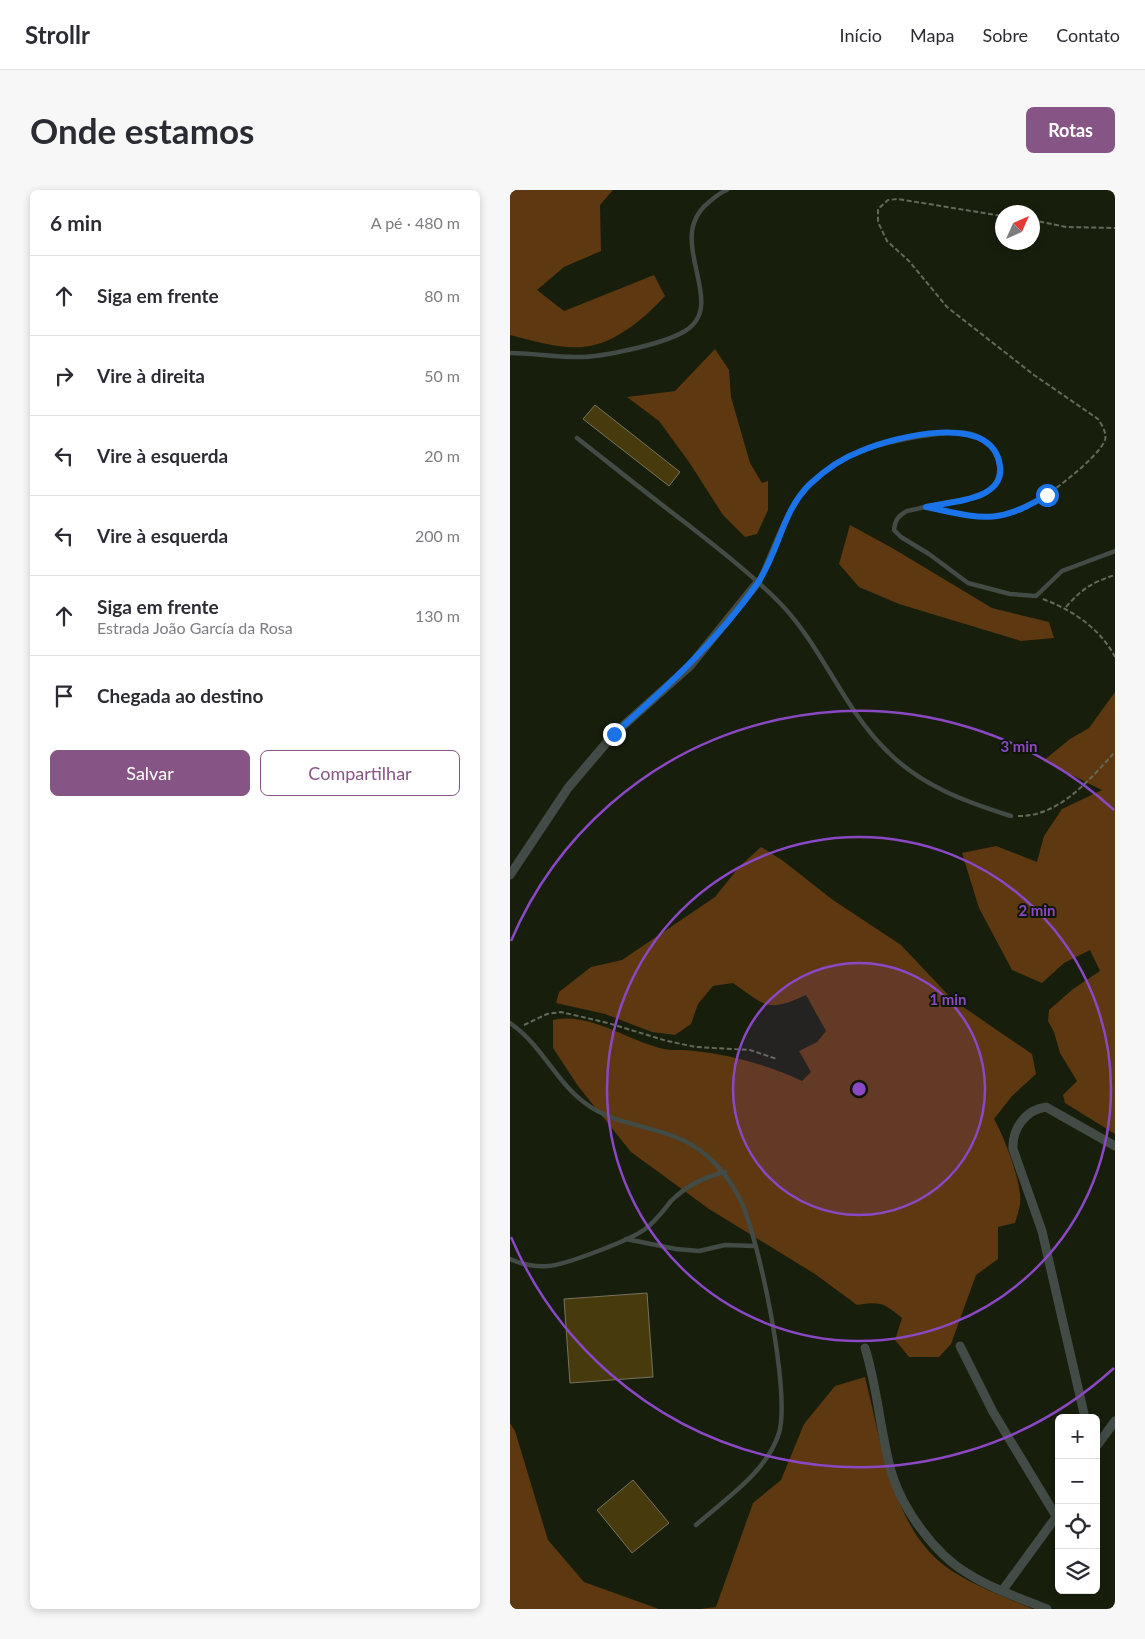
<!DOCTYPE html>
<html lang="pt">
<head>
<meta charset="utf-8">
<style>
  :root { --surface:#fff; --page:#f7f7f7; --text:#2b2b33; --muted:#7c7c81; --line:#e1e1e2; --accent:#875585 }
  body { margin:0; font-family:Lato,sans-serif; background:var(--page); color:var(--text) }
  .controls { position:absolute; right:15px; bottom:15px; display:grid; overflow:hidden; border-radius:8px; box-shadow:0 2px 8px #0003 }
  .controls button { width:45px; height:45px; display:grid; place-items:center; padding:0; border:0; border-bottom:1px solid var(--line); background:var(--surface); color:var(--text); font:25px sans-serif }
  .compass { position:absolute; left:485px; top:15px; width:45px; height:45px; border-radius:50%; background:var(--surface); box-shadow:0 2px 8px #0003; rotate:45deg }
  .stop { position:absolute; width:15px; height:15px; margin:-11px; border:4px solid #1a73e8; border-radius:50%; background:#fff }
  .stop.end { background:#1a73e8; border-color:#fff; box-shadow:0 1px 5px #0008 }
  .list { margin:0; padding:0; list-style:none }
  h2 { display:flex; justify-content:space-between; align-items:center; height:65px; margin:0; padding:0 20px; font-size:21px }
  h2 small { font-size:16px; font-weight:400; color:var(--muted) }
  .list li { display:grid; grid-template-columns:32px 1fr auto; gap:15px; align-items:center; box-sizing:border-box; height:80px; padding:0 20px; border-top:1px solid var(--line) }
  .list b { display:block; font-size:19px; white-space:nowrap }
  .list p { margin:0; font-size:16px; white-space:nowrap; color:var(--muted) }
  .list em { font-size:16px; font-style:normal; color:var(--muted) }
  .actions { display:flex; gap:10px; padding:15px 20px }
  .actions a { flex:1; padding:11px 0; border:1px solid var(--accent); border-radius:8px; text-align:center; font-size:18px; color:var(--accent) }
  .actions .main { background:var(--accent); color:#fff }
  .icon { flex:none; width:28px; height:28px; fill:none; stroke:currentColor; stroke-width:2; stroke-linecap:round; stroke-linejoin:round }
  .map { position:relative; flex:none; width:605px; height:1419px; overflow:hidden; border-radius:8px }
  header { display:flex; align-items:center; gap:30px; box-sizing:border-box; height:70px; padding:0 25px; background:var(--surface); border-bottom:1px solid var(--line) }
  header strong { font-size:24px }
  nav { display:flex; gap:28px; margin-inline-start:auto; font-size:18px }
  .intro { display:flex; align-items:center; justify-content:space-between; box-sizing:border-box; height:120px; padding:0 30px }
  h1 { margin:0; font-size:35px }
  .button { padding:12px 22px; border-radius:8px; background:var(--accent); color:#fff; font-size:18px; font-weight:700 }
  main { display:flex; gap:30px; padding:0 30px }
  aside { flex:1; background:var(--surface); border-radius:8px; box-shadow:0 2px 8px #0003 }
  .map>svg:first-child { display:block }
  .green { fill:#5d3810 }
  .building { fill:#473b0e; stroke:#78725d }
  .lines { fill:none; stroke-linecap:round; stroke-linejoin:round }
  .path { stroke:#646a5a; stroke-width:2; stroke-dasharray:5 2.5; stroke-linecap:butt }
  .lane { stroke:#424b45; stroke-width:4.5 }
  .street { stroke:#424b45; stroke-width:9 }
  .route { stroke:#1a73e8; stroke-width:6 }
  .ring { fill:none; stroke:#8b48c4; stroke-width:2.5 }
  .centre { fill:#8b48c4; stroke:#0f1505; stroke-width:2.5 }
  .ring-label { font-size:15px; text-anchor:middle; font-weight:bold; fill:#8b48c4; stroke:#0f1505; stroke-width:4; stroke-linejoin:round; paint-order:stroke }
</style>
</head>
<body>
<header>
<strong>Strollr</strong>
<nav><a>Início</a><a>Mapa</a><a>Sobre</a><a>Contato</a></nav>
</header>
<div class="intro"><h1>Onde estamos</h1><a class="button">Rotas</a></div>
<main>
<aside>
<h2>6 min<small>A pé · 480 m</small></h2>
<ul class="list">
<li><svg class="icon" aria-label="ahead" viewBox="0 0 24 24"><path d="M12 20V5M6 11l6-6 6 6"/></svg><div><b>Siga em frente</b></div><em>80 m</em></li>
<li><svg class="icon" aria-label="right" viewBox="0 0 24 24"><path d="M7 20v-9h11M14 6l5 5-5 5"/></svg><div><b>Vire à direita</b></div><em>50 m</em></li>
<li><svg class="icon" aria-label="left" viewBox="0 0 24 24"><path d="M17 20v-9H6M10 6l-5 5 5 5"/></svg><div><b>Vire à esquerda</b></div><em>20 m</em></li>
<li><svg class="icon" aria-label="left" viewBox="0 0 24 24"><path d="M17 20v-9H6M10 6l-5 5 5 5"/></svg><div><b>Vire à esquerda</b></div><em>200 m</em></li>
<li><svg class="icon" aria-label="ahead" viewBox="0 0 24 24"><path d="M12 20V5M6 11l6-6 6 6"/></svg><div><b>Siga em frente</b><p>Estrada João García da Rosa</p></div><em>130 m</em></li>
<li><svg class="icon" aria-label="arrive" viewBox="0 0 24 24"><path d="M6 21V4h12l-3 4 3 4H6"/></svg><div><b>Chegada ao destino</b></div></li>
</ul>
<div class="actions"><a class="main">Salvar</a><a>Compartilhar</a></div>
</aside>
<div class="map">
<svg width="605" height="1419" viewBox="0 0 605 1419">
  <rect width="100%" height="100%" fill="#171e0c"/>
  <!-- green -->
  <path class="green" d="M0 0H103L90 15 91 61 54 77 27 100 54 121 144 85 155 106C137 126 108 151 80 156 55 161 24 151 0 145Z
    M205 159 219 180 221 207 240 273 252 293 258 291V320L247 344 235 347 213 325 179 272 149 231 117 207 165 201Z
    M340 335 384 359 482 418 539 432 544 448 511 451 389 414 349 397 329 374Z
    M605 502V944L555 913 553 905 567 891 550 863 544 842 538 831 539 820 563 799 590 781 580 760 554 773 532 793 502 780 469 718 452 663 486 656 527 672 534 646 552 619 592 600 533 571 560 549 579 538Z
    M251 657 272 670 323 710 391 755 443 810 522 864 526 884 502 906 484 929C494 946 513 995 510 1014 509 1020 507 1027 505 1033L488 1037V1069L466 1085 441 1154 429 1167H399L385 1150 392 1128C374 1113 371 1111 347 1115L305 1084 199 1019 121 962 68 896 43 858V830C81 822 117 851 154 859 164 861 174 859 185 861 221 865 259 875 292 891L301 882 289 861 307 852 316 841 296 805C257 823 256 816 223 793L203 796 188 814 181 834 165 845 142 842 95 824 46 813 49 802 81 777 112 770 205 707 229 677Z
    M355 1187C370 1246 382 1337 435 1376 459 1394 495 1407 523 1419H190L206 1417 243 1313 271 1290 294 1234 325 1196Z
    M0 1233 5 1241 38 1350 74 1392 149 1419H0Z"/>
  <!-- building -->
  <path class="building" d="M85 215 170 282 159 296 73 229Z
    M137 1103 143 1187 60 1193 54 1109Z
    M123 1290 159 1333 122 1363 87 1320Z"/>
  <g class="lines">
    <!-- path -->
    <path class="path" d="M522 30 556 37 605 38
      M435 321C453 325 473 330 492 326 499 325 507 323 514 320 532 310 588 269 595 250 597 243 592 235 588 229L524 185 437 117 399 71 377 51 368 32V19L378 10 388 9 492 26
      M533 409C562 420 590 438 605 467
      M556 417C573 398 581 393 605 385
      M508 626C549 627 580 589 605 562
      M14 835 37 824 51 822 98 833 157 851 186 857 240 860 267 869"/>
    <!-- lane -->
    <path class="lane" d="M0 163C22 163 43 167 65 167 90 168 154 154 175 141 220 114 153 50 198 13 204 8 209 3 217 0
      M67 248C104 277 140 306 177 334 209 359 241 384 269 412 313 457 333 519 378 562 412 596 456 612 501 626
      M248 392C264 360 274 321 299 295 331 263 369 253 412 246 428 244 445 240 461 244 490 251 502 292 471 306 461 310 449 310 438 312 424 315 411 318 397 321 388 326 385 330 384 340L391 347 419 364 458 393 500 404 526 406 552 381 605 361
      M0 833C32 855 46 892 75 913 110 940 160 934 196 965 211 978 221 991 230 1009 249 1048 281 1203 269 1243 257 1282 215 1309 186 1335
      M116 1049 166 1059 189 1061 215 1055 244 1056
      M0 1069C11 1074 26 1077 38 1076 55 1075 121 1050 135 1039 145 1032 153 1021 161 1011 176 996 194 987 215 982"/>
    <!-- street -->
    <path class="street" d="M0 685 58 598 104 544 180 476 248 392
      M450 1156 483 1222 546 1326
      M355 1158C368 1199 370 1243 382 1284 393 1320 425 1364 457 1383 482 1399 510 1408 537 1419
      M575 1228 532 1041 503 959C502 939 515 920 536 917L605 956
      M586 1257 605 1231
      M492 1401 549 1323"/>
  </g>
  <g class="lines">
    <!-- route -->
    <path class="route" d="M104 544C156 498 207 451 247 394 269 362 272 321 300 294 315 280 332 268 351 261 384 247 483 221 490 276 495 311 438 312 416 317 470 328 487 336 537 305"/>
  </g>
  <!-- distance rings -->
  <circle cx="349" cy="899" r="126" fill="#8b48c4" fill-opacity=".12"/>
  <g class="ring">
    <circle cx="349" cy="899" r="126"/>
    <circle cx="349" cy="899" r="252"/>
    <path d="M604 1178A378 378 0 0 1 1 1047M1 751A378 378 0 0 1 604 620"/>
  </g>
  <circle cx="349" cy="899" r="8" class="centre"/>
  <g class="ring-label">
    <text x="509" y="562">3 min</text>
    <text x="527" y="726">2 min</text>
    <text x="438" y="815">1 min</text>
  </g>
</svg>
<div class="controls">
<button>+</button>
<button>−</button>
<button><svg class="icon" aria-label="locate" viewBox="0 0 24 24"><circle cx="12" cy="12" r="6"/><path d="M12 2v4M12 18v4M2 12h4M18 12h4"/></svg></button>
<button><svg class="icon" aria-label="layers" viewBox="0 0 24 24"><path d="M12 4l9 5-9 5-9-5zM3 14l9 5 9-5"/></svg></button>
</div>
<svg class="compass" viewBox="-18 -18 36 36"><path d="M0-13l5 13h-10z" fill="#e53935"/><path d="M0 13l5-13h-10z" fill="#7c7c81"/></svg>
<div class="stop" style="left:537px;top:305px"></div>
<div class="stop end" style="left:104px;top:544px"></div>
</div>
</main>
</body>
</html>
